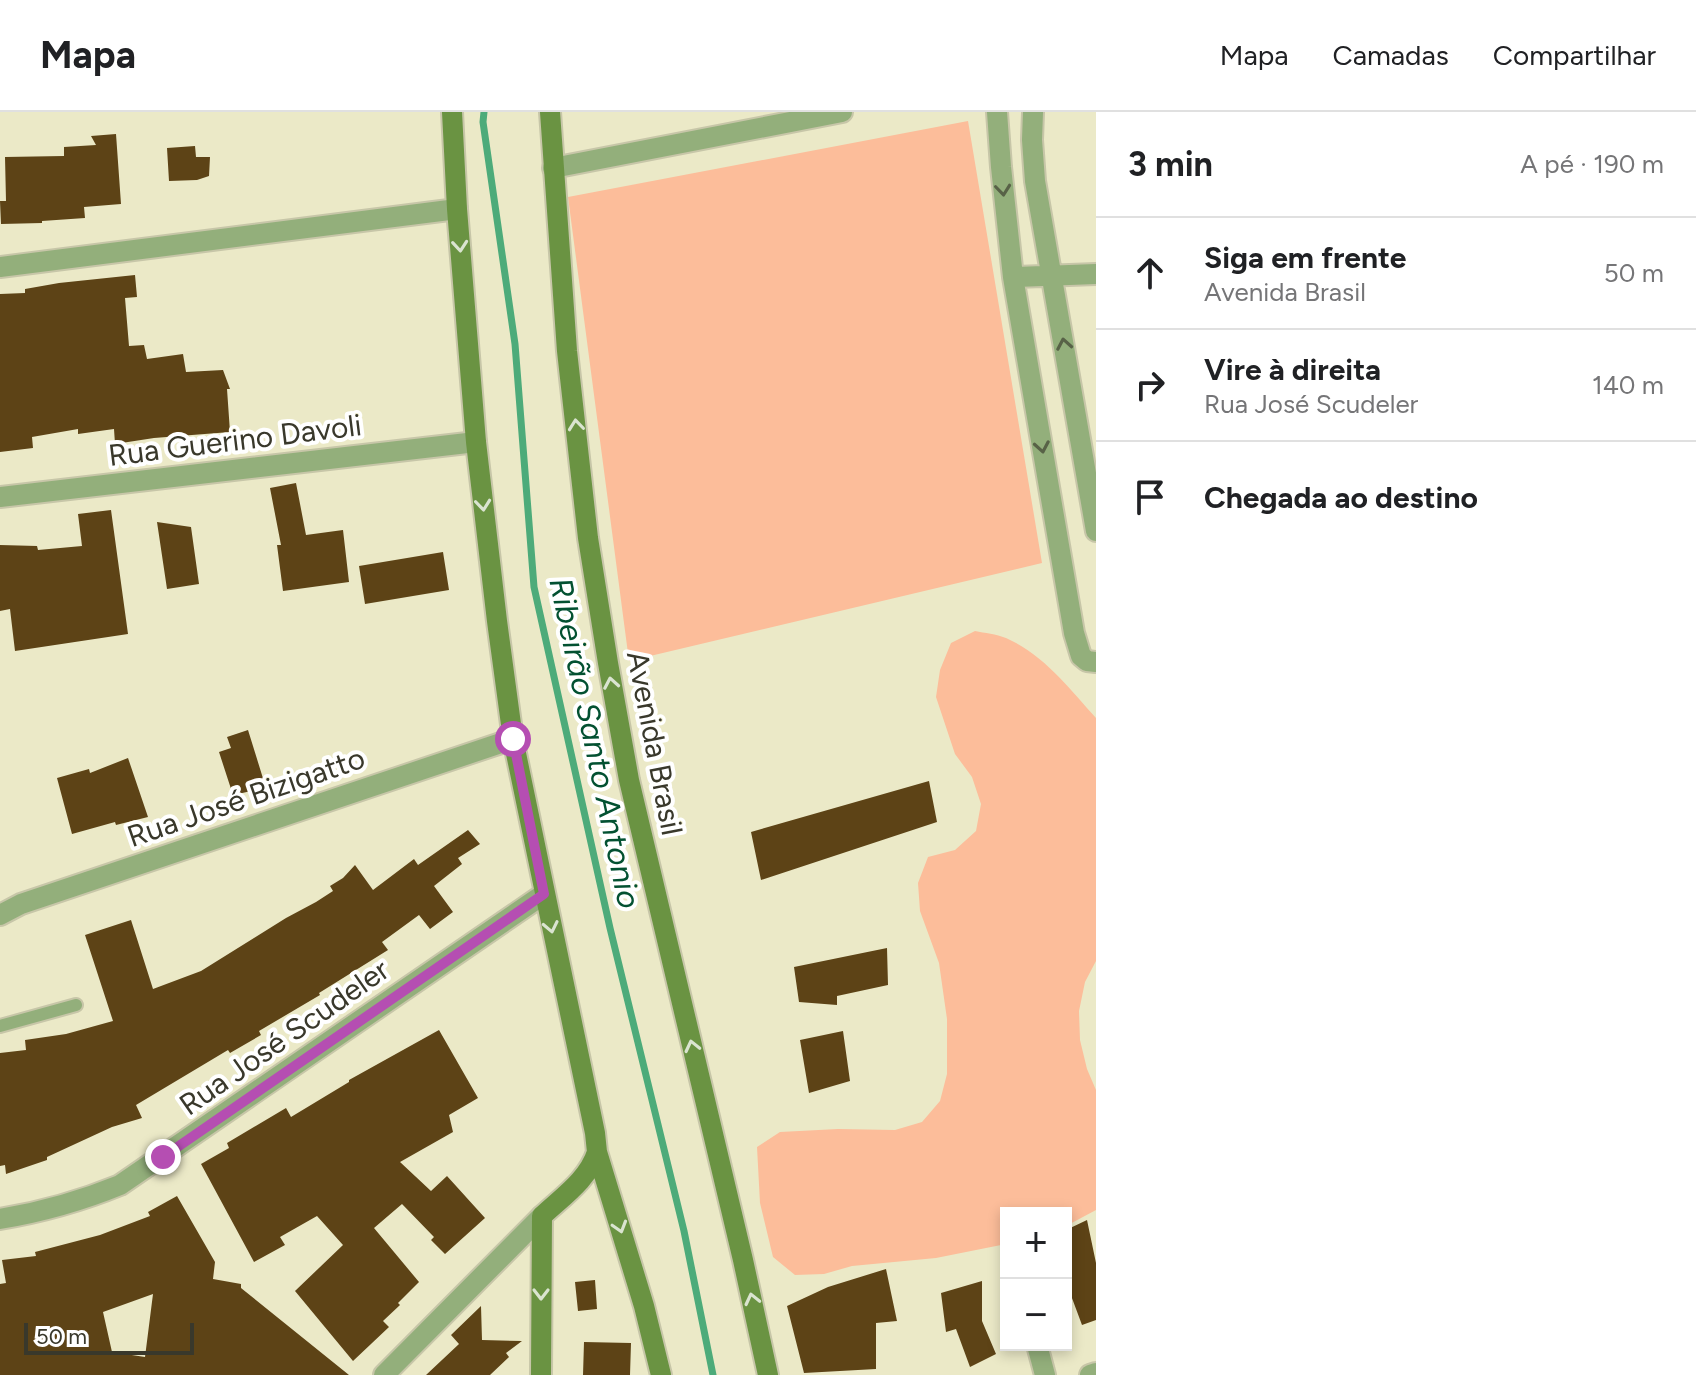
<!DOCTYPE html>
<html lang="pt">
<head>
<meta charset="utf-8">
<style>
  :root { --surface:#fff; --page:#f6f6f6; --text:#202124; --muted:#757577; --line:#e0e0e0 }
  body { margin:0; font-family:Figtree,sans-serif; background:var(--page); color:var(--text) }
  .controls { position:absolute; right:24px; bottom:24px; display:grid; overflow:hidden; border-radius:0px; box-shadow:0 4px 12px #0003 }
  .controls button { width:72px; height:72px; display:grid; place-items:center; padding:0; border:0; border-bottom:2px solid var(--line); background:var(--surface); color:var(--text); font:40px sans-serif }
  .scale { position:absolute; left:24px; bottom:20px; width:170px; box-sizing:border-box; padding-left:8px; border:4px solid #39382b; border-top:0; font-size:22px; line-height:28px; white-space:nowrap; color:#39382b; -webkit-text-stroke:6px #fff; paint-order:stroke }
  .stop { position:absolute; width:24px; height:24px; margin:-18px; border:6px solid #b54eb2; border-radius:50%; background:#fff }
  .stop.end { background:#b54eb2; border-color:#fff; box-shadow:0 2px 8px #0008 }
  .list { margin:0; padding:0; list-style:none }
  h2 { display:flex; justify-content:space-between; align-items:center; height:104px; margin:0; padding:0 32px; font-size:34px }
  h2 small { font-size:26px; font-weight:400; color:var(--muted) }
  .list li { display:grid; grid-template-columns:52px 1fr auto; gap:24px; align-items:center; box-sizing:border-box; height:112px; padding:0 32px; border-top:2px solid var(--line) }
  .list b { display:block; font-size:30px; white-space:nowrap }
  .list p { margin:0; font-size:26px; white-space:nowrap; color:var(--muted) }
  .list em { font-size:26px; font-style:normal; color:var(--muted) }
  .icon { flex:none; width:44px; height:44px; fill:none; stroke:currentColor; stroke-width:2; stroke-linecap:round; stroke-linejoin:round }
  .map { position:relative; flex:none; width:1096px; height:1263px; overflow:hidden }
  header { display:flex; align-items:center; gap:48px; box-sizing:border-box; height:112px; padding:0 40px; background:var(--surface); border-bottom:2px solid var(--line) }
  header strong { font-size:38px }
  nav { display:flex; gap:44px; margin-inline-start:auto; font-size:28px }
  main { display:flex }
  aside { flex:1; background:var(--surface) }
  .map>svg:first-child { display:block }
  .green { fill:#fcbd9a }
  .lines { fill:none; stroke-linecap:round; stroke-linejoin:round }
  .stream { stroke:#4dab7a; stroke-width:7 }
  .building { fill:#5d4316; fill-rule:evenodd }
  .service-casing { stroke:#c7c6a8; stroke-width:16 }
  .minor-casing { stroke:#c7c6a8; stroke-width:24 }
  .secondary-casing { stroke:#c7c6a8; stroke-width:24 }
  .service { stroke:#93af7b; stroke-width:12 }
  .minor { stroke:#93af7b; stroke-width:20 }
  .secondary { stroke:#6a9342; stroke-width:20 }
  .oneway { stroke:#586247 }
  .oneway2 { stroke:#dae4d0 }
  .route { stroke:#b54eb2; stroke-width:10 }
  .labels { text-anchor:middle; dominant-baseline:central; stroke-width:8; stroke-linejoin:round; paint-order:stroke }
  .street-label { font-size:30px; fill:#39382b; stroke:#fff }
  .water-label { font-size:32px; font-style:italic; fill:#035131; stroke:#fff }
</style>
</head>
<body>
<header>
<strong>Mapa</strong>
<nav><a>Mapa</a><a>Camadas</a><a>Compartilhar</a></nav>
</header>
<main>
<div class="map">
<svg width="1096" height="1263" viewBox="0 0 1096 1263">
  <rect width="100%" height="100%" fill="#ebe9c7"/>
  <!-- green -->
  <path class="green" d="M968 9 1042 451 629 549 568 85Z
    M975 519C985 521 996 522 1006 526 1044 543 1069 576 1096 606V849L1085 870 1079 899 1080 928 1087 957 1096 978V1098L1066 1114V1101H1006V1132L936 1146 852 1154 824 1162 795 1163 773 1145 760 1091 757 1035 780 1020 838 1017 895 1018 922 1010 940 989 947 962V907L939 851 920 799 918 771 928 745 955 738 976 719 981 692 972 665 955 642 936 585 940 558 951 531Z"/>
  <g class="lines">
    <!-- stream -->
    <path class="stream" d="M484 0 483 10 515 232 534 475 610 816 684 1119 713 1263"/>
  </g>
  <!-- building -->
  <path class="building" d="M116 22 121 92 84 95 85 106 42 109V111L1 112 0 89H6L5 45 64 44V35L96 33 91 24Z
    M195 34 196 45H210L209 64 197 68 169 69 167 36Z
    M135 163 137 185 125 186 129 234 144 233 147 247 183 242 186 260 223 258 230 277H227L230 320 154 326 115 332 114 317 78 322V317L32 325 33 336 0 340V182L25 181V177L59 171Z
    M296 371 306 423 343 418 349 470 283 479 277 433H281L270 376Z
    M111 398 128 522 15 539 10 497 0 499V433L37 434 38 438 82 434 78 402Z
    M157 410 191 415 199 472 167 477Z
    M443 440 449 478 365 492 359 454Z
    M248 618 266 676 233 683 219 640 231 636 227 625Z
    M128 646 148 705 116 713 115 710 72 722 57 666 89 657 90 661Z
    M929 669 937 710 761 768 751 720Z
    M468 718 480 732 458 746 462 752 434 774 453 800 430 817 419 803 382 830 388 838 319 881 320 883 259 919 261 923 230 941 228 938 136 993 142 1006 112 1015 47 1045V1048L6 1062 5 1053 0 1054V941L26 938 25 928 66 922 113 909 85 823 131 808 153 877 201 859 286 806 316 790 333 779 330 774 343 766 355 753 373 778 414 747 418 753Z
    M887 836 888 873 837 884V893L799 890 794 855Z
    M439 918 478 986 449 1003 453 1020 400 1050 431 1079 447 1064 485 1106 445 1142 431 1128 434 1125 402 1092 374 1116 419 1170 398 1191 400 1193 383 1209 389 1215 353 1249 295 1179 343 1133 317 1104 280 1125 285 1133 254 1150 201 1052 229 1036 227 1031 286 996 291 1005 349 970V968Z
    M843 919 850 969 809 981 800 928Z
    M177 1084 215 1150 213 1167 241 1172V1176L349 1263H0V1172L6 1171 2 1148 36 1144 35 1140 100 1123 150 1104 148 1100ZM153 1182 145 1245 112 1240 103 1200Z
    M1087 1108 1096 1151V1208L1082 1213 1066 1170V1118Z
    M886 1157 897 1209 876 1211V1257L804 1261 787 1194 828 1175Z
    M595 1168 597 1197 578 1199 575 1170Z
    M982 1169V1209L996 1242 970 1255 956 1217 946 1220 941 1181Z
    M481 1194 482 1228 522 1229 506 1241 509 1245 490 1263H426L459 1232 451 1223Z
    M584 1230 631 1231 630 1263H583Z"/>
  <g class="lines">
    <defs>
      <path id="service" d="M0 914 76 893"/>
      <path id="minor" d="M997 0 1001 55 1013 165 1074 521 1081 544 1087 549 1096 550
        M1033 0 1032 28 1035 69 1096 419
        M553 56 842 0
        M0 155 457 97
        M1013 165 1096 162
        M0 385 476 330
        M0 803 21 792 513 627
        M0 1107C42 1100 81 1089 120 1073L544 782
        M1037 1233 1045 1263
        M384 1263 542 1104
        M1090 1263 1096 1261"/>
      <path id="secondary" d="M452 0 457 97 476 330 497 509 513 627 595 1021 597 1040 644 1194 661 1263
        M550 0 567 239 588 426 608 551 629 668 743 1148 768 1263
        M541 1263 542 1104C562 1085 588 1068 597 1040"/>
    </defs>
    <!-- service casing -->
    <use href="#service" class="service-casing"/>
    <!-- minor casing -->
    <use href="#minor" class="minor-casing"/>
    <!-- secondary casing -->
    <use href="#secondary" class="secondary-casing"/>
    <!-- service -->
    <use href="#service" class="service"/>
    <!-- minor -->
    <use href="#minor" class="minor"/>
    <!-- secondary -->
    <use href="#secondary" class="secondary"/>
  </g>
  <!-- one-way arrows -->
  <defs><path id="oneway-chevron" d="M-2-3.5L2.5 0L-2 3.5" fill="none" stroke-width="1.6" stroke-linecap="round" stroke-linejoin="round" transform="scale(2)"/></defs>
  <g class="oneway">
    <use href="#oneway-chevron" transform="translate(1003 78) rotate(84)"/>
    <use href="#oneway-chevron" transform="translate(1064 232) rotate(-100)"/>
    <use href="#oneway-chevron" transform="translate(1042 335) rotate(80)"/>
  </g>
  <g class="oneway2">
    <use href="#oneway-chevron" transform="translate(460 134) rotate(85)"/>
    <use href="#oneway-chevron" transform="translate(576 313) rotate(-96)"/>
    <use href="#oneway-chevron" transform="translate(483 393) rotate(84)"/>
    <use href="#oneway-chevron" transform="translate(611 571) rotate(-100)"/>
    <use href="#oneway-chevron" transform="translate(551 815) rotate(78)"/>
    <use href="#oneway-chevron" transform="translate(692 934) rotate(-103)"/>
    <use href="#oneway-chevron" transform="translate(620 1115) rotate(73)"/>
    <use href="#oneway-chevron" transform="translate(541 1182) rotate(90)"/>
    <use href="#oneway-chevron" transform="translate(752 1187) rotate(-103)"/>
  </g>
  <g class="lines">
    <!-- route -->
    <path class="route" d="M163 1045 544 782 513 627"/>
  </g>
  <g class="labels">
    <!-- street labels -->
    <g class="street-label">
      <text transform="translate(235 328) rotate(-7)">Rua Guerino Davoli</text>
      <text transform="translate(655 631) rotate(79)">Avenida Brasil</text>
      <text transform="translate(246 685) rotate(-19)">Rua José Bizigatto</text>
      <text transform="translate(284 925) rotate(-35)">Rua José Scudeler</text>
    </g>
    <!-- water labels -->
    <g class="water-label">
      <text transform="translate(595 631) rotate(78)">Ribeirão Santo Antonio</text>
    </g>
  </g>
</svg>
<div class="controls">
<button>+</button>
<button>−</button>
</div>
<div class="scale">50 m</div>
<div class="stop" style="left:513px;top:627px"></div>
<div class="stop end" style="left:163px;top:1045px"></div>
</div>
<aside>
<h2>3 min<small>A pé · 190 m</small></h2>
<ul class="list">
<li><svg class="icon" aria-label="ahead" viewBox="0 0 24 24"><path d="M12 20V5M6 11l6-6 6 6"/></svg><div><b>Siga em frente</b><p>Avenida Brasil</p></div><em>50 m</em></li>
<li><svg class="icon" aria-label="right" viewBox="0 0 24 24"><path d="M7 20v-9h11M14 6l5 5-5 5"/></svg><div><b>Vire à direita</b><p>Rua José Scudeler</p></div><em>140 m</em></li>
<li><svg class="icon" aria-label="arrive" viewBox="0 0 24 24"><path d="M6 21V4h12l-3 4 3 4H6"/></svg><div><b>Chegada ao destino</b></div></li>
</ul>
</aside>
</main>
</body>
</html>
